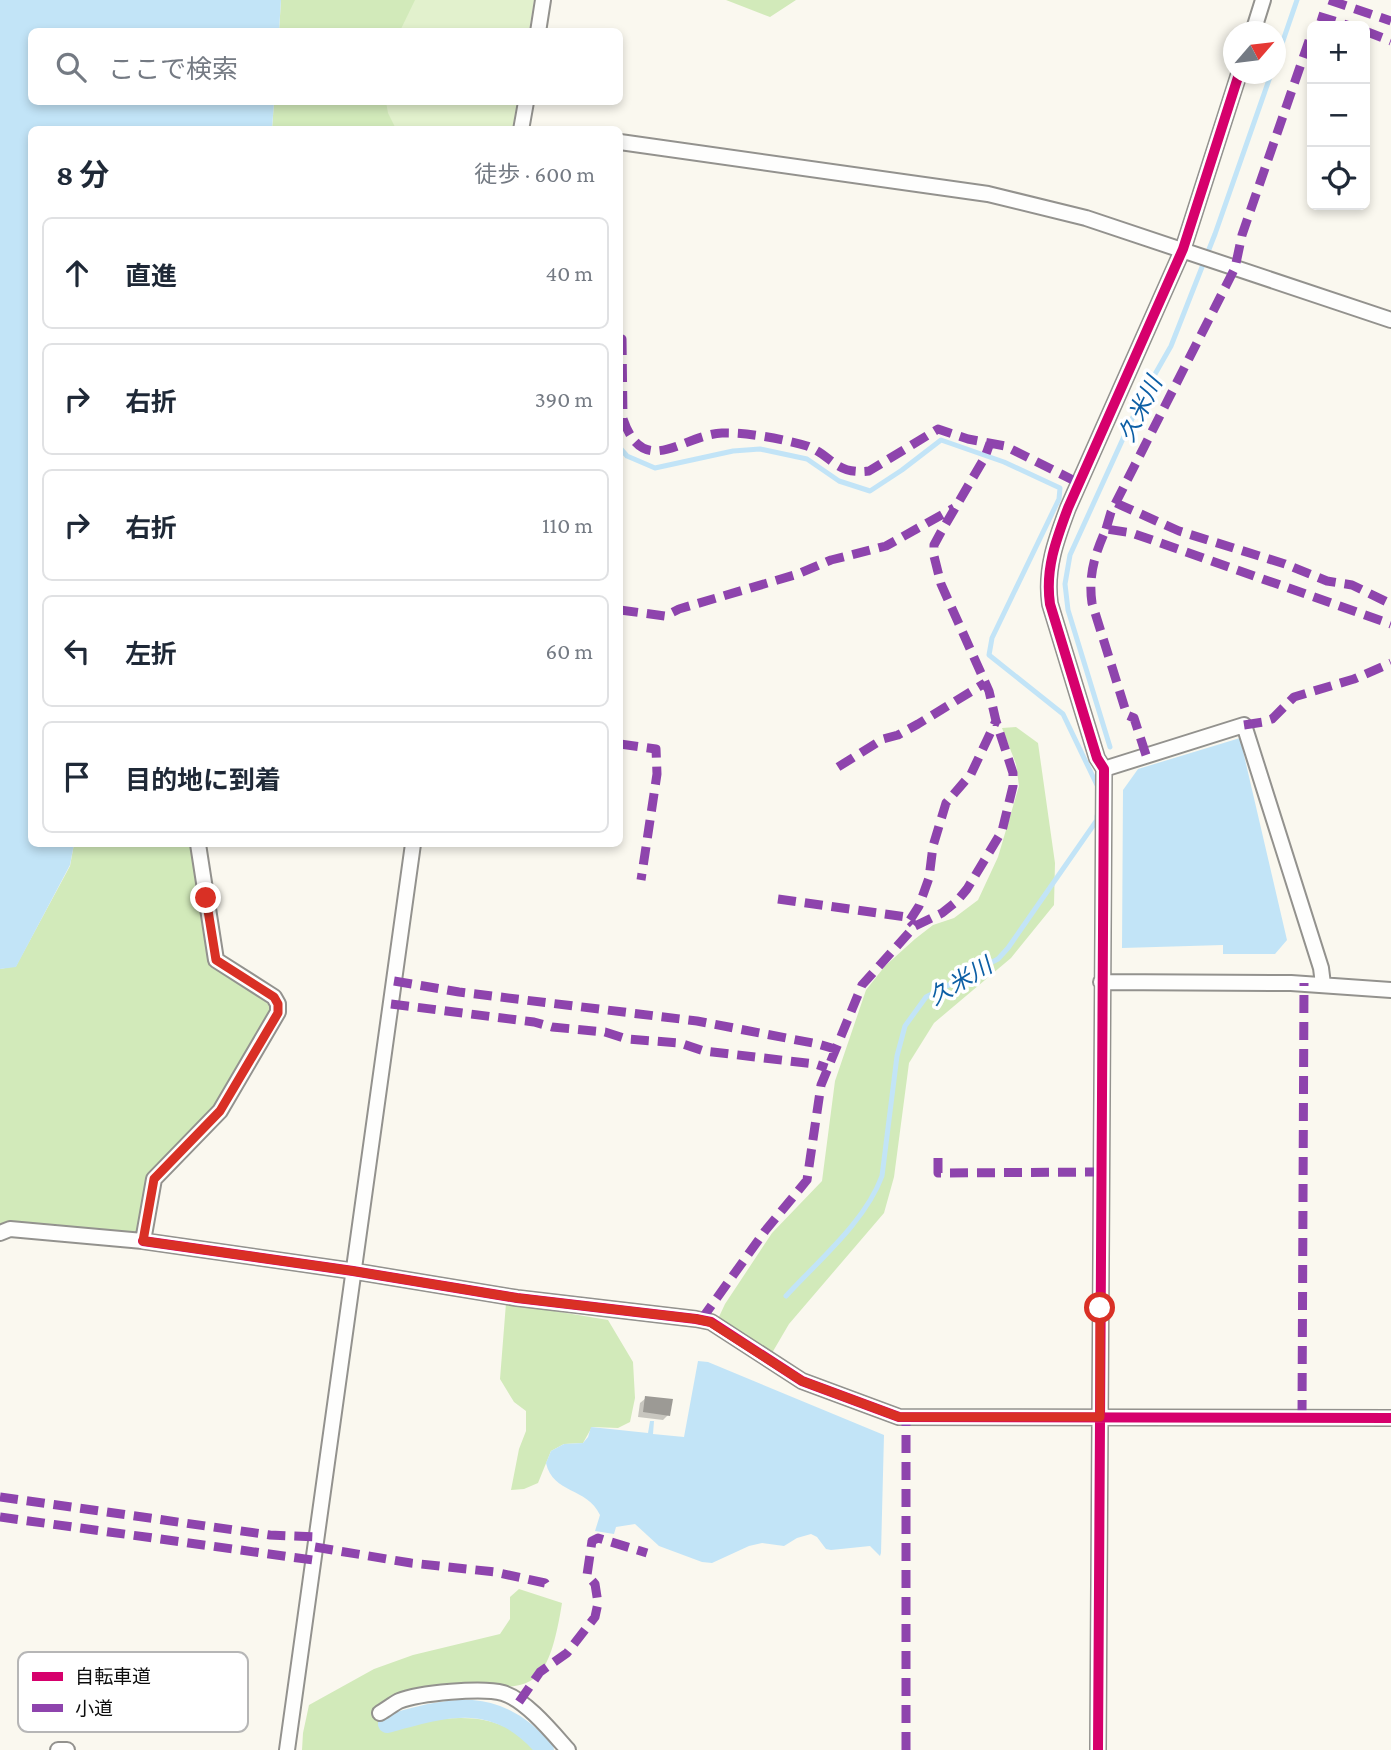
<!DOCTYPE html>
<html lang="ja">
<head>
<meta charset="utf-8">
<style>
  :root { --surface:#fff; --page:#f2f2f3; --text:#1f2937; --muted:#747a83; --line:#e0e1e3 }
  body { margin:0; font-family:"Crimson Pro","Noto Sans JP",serif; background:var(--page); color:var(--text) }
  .controls { position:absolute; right:21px; top:21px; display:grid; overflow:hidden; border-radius:10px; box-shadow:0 4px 10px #0003 }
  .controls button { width:63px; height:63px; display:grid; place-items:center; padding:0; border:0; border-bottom:2px solid var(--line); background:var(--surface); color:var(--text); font:35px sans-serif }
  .compass { position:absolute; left:1223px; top:21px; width:63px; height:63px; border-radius:50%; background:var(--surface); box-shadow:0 4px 10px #0003; rotate:62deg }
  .stop { position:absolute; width:21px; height:21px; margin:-16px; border:5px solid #d93025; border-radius:50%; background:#fff }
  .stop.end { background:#d93025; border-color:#fff; box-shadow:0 2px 7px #0008 }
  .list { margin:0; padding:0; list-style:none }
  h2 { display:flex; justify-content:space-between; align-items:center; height:91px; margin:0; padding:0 28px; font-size:30px }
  h2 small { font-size:23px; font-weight:400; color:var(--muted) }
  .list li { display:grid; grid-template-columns:46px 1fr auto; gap:21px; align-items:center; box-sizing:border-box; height:112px; margin:0 14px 14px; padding:0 14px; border:2px solid var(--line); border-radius:10px }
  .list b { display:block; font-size:26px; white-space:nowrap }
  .list em { font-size:23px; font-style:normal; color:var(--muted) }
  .icon { flex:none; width:38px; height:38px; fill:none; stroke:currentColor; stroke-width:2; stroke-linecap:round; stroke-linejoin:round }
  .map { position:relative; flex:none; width:1391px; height:1750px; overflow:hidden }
  .search { position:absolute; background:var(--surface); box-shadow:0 4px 10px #0003; left:28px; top:28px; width:595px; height:77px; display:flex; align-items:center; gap:18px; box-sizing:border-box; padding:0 24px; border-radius:10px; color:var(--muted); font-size:26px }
  .panel { position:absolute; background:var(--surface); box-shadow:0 4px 10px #0003; left:28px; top:126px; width:595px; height:721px; border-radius:10px }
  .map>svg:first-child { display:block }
  .green { fill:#e2f1cd }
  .forest { fill:#d2eaba }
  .water { fill:#c2e4f7 }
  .shadow { fill:#0003 }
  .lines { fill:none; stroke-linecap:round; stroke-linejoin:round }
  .stream { stroke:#c2e4f7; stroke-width:5 }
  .canal { stroke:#c2e4f7; stroke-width:18 }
  .building { fill:#9c9a95 }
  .street-casing { stroke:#93928e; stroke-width:18 }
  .street { stroke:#fefefd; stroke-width:14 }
  .quiet { stroke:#8e44ad; stroke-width:9; stroke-dasharray:18 9; stroke-linecap:butt }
  .cycleway-casing { stroke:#fff; stroke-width:15 }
  .cycleway { stroke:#d6006c; stroke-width:10 }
  .route { stroke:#d93025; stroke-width:9 }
  .labels { text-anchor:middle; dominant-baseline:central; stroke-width:7; stroke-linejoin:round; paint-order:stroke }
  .water-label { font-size:23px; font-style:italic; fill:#0d5fa5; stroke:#fff }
  .key { fill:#fff; stroke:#b6b6b6; stroke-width:2 }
  .key-label { font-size:19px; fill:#0c0c0c }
</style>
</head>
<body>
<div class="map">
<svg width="1391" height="1750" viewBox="0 0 1391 1750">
  <rect width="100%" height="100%" fill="#faf8ef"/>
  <!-- green -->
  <path class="green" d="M327 0H534L529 31 323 32Z
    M313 102H517L513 129 309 130Z"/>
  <!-- forest -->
  <path class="forest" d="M281 0H415L400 31 279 32Z
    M726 0H796L770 17Z
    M274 102H386L388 113 396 129 272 130Z
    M1016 727 1038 743 1055 863 1054 905 1011 958 934 1023 909 1063 894 1177 884 1213 789 1324 772 1353 734 1337 717 1321 725 1304 772 1233 822 1181 835 1081 866 990 885 966 915 939 933 925 954 918 978 900 998 857 1019 786 1016 764 1002 728Z
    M74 844H192L210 956 270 1001 272 1011 211 1111 148 1176 138 1231 132 1234 17 1222 0 1224V969L16 966 70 866Z
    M506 1303 608 1320 633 1362 635 1398 630 1422 618 1428 592 1427 583 1443 564 1444 551 1451 538 1483 524 1489 511 1490 519 1449 526 1431V1411L514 1402 500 1379Z
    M519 1589 562 1603C545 1710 523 1682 436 1688 417 1690 394 1703 375 1710L388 1728C441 1718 495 1704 536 1750H302L303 1733 309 1705 374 1669 413 1655 500 1634 510 1619V1597Z"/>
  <!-- water -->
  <path class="water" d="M0 0H281L279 31 32 32V102H274L272 129 32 130V844H74L70 865 16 967 0 969Z
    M1240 738 1287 940 1275 954H1223V945L1122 948 1123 790 1138 769Z
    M698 1361 708 1362 884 1435 881 1553 880 1556 870 1546 831 1550 826 1549 817 1537 811 1534 797 1538 784 1546 762 1543 749 1546 712 1563 702 1562 659 1546 635 1524 616 1527 614 1534 595 1531 600 1515C587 1487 553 1494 546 1463L551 1451 564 1444 583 1443 588 1437 591 1427 648 1433 650 1421H654L653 1434 684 1437Z"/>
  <!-- shadow -->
  <path class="shadow" d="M646 1398 668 1415 663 1420 638 1417 640 1403Z"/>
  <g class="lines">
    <!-- stream -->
    <path class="stream" d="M1276 61 1297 0
      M620 448 627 456 655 468 733 451 760 449 807 459 839 481 870 491 902 470 941 440 1004 462 1060 488 1059 499 992 638 989 655 1063 714 1097 785
      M1110 747 1068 610 1065 584 1070 555 1142 397 1171 346 1215 234 1271 74
      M786 1296C819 1260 865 1222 882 1176L897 1056 905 1026 926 997 998 959 1008 948 1097 820V816"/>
    <!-- canal -->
    <path class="canal" d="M387 1724C451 1706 496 1693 545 1750"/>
  </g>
  <!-- building -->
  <path class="building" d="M645 1396 673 1399 670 1416 643 1412Z"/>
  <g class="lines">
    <defs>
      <path id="street" d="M538 32 543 0
        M1253 32 1263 0
        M521 130 526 102
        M620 142 988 194 1086 218 1391 320
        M1104 769 1244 725 1321 968 1323 984
        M1101 982 1291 983 1391 990
        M0 1233 10 1229 143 1241 154 1179 220 1111 278 1012V1004L274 997 216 960 198 844
        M143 1241 353 1271 517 1298 696 1319 711 1322 802 1381 899 1417 1391 1418
        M380 1713C387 1709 393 1704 399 1701 419 1693 482 1687 503 1693 526 1700 552 1732 568 1750
        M58 1750H67
        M287 1750 413 844
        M1098 1750 1104 769 1097 758 1050 604C1045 569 1056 540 1068 508L1183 249 1239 74"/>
    </defs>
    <!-- street casing -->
    <use href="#street" class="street-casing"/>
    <!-- street -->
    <use href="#street" class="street"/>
    <!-- quiet -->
    <path class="quiet" d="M1329 0 1391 21
      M1318 16 1350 26
      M1365 31 1391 41
      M620 339H622L623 419C644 480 682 435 722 433 746 432 783 439 807 446 833 456 835 475 869 471L938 429 968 439 1005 446 1079 483
      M1116 503 1179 531 1285 564 1327 581 1352 585 1391 604
      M1106 529 1111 512 1235 268 1242 235 1312 32
      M620 610 665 616 679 609 798 574 831 560 886 546 954 508
      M1244 725 1263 722 1272 719 1294 697 1354 679 1391 663
      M620 744 656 749 657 774 641 880
      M1146 755 1134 718 1127 715 1092 603C1088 575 1095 554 1106 529L1132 533 1391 624
      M838 767 883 739 898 735 918 724 985 683
      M778 899 906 917 913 924
      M910 920 919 906 929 878 933 846 946 803 971 774 996 721
      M394 981 459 992 697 1021 818 1044 835 1049
      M391 1004 534 1022 552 1027 605 1032 627 1039 680 1043 704 1051 815 1064 827 1068
      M938 1158V1173L1101 1172
      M701 1320 765 1231 807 1180 821 1085 862 985 915 926 942 913 957 901 967 889 1002 831 1013 786V773L996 721 989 691 941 584 934 556V545L941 532 985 457 990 443
      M1302 1418 1304 983
      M0 1497 270 1535 316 1537
      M0 1517 313 1560
      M315 1547 411 1563 495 1572 545 1583 550 1591
      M519 1702 540 1672 567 1653 595 1617 598 1603 595 1584 587 1575 592 1541 598 1538 647 1553
      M906 1750V1417"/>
    <defs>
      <path id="cycleway" d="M143 1241 353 1271 517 1298 696 1319 711 1322 802 1381 899 1417 1391 1418
        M1098 1750 1104 769 1097 758 1050 604C1045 569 1056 540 1068 508L1183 249 1239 74"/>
    </defs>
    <!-- cycleway casing -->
    <use href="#cycleway" class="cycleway-casing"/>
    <!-- cycleway -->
    <use href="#cycleway" class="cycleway"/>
  </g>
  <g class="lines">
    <!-- route -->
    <path class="route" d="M206 898 216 960 274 997 278 1004V1013L220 1111 154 1179 143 1241 353 1271 517 1298 696 1319 710 1322 802 1381 899 1417H1100V1308"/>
  </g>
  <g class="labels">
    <!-- water labels -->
    <g class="water-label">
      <text transform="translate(1140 409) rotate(-64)">久米川</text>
      <text transform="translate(960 981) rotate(-31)">久米川</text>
    </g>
  </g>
  <!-- legend -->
  <rect x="18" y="1652" width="230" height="80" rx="10" class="key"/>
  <rect x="32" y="1672" width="31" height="9" fill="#d6006c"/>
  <rect x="32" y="1704" width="31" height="8" fill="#8e44ad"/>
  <g class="key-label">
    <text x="75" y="1683">自転車道</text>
    <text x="75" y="1715">小道</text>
  </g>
</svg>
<div class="controls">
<button>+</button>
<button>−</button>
<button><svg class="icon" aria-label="locate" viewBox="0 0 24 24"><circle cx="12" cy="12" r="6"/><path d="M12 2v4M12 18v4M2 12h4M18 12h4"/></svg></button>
</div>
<svg class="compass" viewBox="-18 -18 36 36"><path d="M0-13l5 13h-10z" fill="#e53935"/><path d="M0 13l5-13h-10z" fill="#747a83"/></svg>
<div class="stop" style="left:1100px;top:1308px"></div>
<div class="stop end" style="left:206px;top:898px"></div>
<div class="search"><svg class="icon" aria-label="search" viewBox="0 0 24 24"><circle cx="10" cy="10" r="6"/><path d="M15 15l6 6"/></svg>ここで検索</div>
<section class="panel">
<h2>8 分<small>徒歩 · 600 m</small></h2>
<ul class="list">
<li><svg class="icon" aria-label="ahead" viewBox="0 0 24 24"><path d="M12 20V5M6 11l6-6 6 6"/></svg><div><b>直進</b></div><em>40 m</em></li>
<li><svg class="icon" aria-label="right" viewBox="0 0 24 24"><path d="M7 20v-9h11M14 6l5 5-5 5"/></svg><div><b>右折</b></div><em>390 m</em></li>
<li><svg class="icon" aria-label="right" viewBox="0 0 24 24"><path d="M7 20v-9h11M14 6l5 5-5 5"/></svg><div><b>右折</b></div><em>110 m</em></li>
<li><svg class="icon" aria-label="left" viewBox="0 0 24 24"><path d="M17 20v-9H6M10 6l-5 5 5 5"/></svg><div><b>左折</b></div><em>60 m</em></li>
<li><svg class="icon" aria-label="arrive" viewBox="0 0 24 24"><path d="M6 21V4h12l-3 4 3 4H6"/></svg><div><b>目的地に到着</b></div></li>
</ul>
</section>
</div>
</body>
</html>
